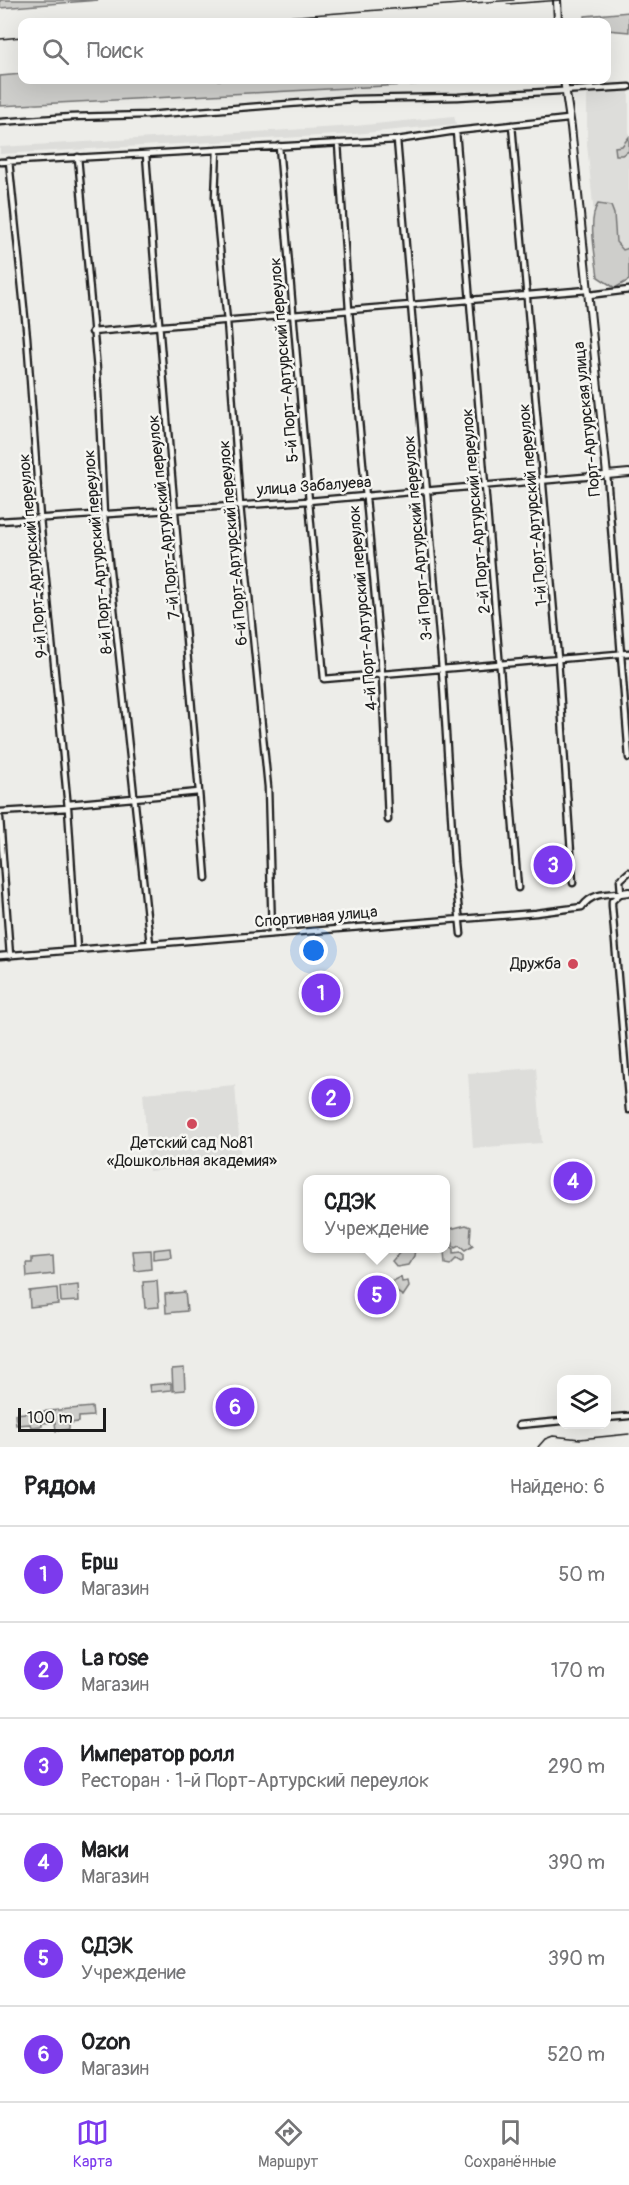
<!DOCTYPE html>
<html lang="ru">
<head>
<meta charset="utf-8">
<style>
  :root { --surface:#fff; --page:#f6f6f6; --text:#202124; --muted:#757577; --line:#e0e0e0; --accent:#7c3aed }
  body { margin:0; font-family:Pangolin,sans-serif; background:var(--page); color:var(--text) }
  .controls { position:absolute; right:18px; bottom:18px; display:grid; overflow:hidden; border-radius:12px; box-shadow:0 6px 24px #0002 }
  .controls button { width:54px; height:54px; display:grid; place-items:center; padding:0; border:0; border-bottom:2px solid var(--line); background:var(--surface); color:var(--text); font:30px sans-serif }
  .scale { position:absolute; left:18px; bottom:15px; width:88px; box-sizing:border-box; padding-left:6px; border:3px solid #1c1c1c; border-top:0; font-size:16px; line-height:21px; white-space:nowrap; color:#1c1c1c; -webkit-text-stroke:4px #f6f6f2; paint-order:stroke }
  .you { position:absolute; left:314px; top:951px; width:21px; height:21px; margin:-15px; border:4px solid #fff; border-radius:50%; background:#1a73e8; box-shadow:0 0 0 9px #1a73e833 }
  .badge { display:grid; place-items:center; width:39px; height:39px; border-radius:50%; background:var(--accent); color:#fff; font-size:20px; font-weight:700 }
  .pin { position:absolute; translate:-50% -50%; border:3px solid #fff; box-shadow:0 2px 6px #0006 }
  .popup { position:absolute; left:303px; top:1175px; width:147px; height:78px; box-sizing:border-box; display:grid; place-content:center; border-radius:12px; background:var(--surface); filter:drop-shadow(0 2px 4px #0005); font-size:20px; white-space:nowrap; color:var(--muted) }
  .popup b { font-size:22px; color:var(--text) }
  .popup::after { content:''; position:absolute; left:50%; top:100%; margin-left:-12px; border:12px solid transparent; border-top-color:var(--surface) }
  .list { margin:0; padding:0; list-style:none }
  h2 { display:flex; justify-content:space-between; align-items:center; height:78px; margin:0; padding:0 24px; font-size:26px }
  h2 small { font-size:20px; font-weight:400; color:var(--muted) }
  .list li { display:grid; grid-template-columns:39px 1fr auto; gap:18px; align-items:center; box-sizing:border-box; height:96px; padding:0 24px; border-top:2px solid var(--line) }
  .list b { display:block; font-size:22px; white-space:nowrap }
  .list p { margin:0; font-size:20px; white-space:nowrap; color:var(--muted) }
  .list em { font-size:20px; font-style:normal; color:var(--muted) }
  .icon { flex:none; width:33px; height:33px; fill:none; stroke:currentColor; stroke-width:2; stroke-linecap:round; stroke-linejoin:round }
  .map { position:relative; flex:none; width:629px; height:1447px; overflow:hidden }
  .search { position:absolute; background:var(--surface); box-shadow:0 6px 24px #0002; left:18px; right:18px; top:18px; height:66px; display:flex; align-items:center; gap:15px; box-sizing:border-box; padding:0 21px; border-radius:12px; color:var(--muted); font-size:22px }
  .sheet { height:654px; background:var(--surface) }
  nav { display:flex; justify-content:space-around; align-items:center; box-sizing:border-box; height:84px; border-top:2px solid var(--line); background:var(--surface); font-size:16px; color:var(--muted) }
  nav a { display:grid; justify-items:center; gap:3px }
  nav .on { color:var(--accent) }
  .map>svg:first-child { display:block }
  .built { fill:#ddddda }
  .green { fill:#cececb; stroke:#757574; stroke-width:1.5 }
  .lines { fill:none; stroke-linecap:round; stroke-linejoin:round }
  .minor-casing { stroke:#1c1c1c; stroke-width:9 }
  .tertiary-casing { stroke:#1c1c1c; stroke-width:10 }
  .minor { stroke:#f6f6f2; stroke-width:4.5 }
  .tertiary { stroke:#f6f6f2; stroke-width:6 }
  .tram { stroke:#1c1c1c; stroke-width:1.5 }
  .rail { stroke:#1c1c1c; stroke-width:1.5 }
  .poi-dot { fill:#d1495b; stroke:#f6f6f2; stroke-width:2 }
  .labels { text-anchor:middle; dominant-baseline:central; stroke-width:5; stroke-linejoin:round; paint-order:stroke }
  .street-label { font-size:16px; fill:#1c1c1c; stroke:#f6f6f2 }
  .poi-label { font-size:16px; fill:#1c1c1c; stroke:#f6f6f2; text-anchor:end }
</style>
</head>
<body>
<div class="map">
<svg width="629" height="1447" viewBox="0 0 629 1447">
  <rect width="100%" height="100%" fill="#edede9"/>
  <filter id="ink" filterUnits="userSpaceOnUse"><feTurbulence type="fractalNoise" baseFrequency=".0167" numOctaves="2"/><feDisplacementMap in="SourceGraphic" scale="12" xChannelSelector="R" yChannelSelector="G"/><feConvolveMatrix kernelMatrix="1 2 1 2 8 2 1 2 1" color-interpolation-filters="sRGB"/></filter>
  <g filter="url(#ink)">
    <!-- built -->
    <path class="built" d="M629 91V270L600 276 587 144V94Z
      M454 116 456 124 355 134 0 154V147L355 126Z
      M536 1068 542 1143 473 1148 468 1073Z
      M235 1085 241 1164 149 1171 143 1093Z"/>
    <!-- green -->
    <path class="green" d="M0 0H99L0 8Z
      M629 12V32L607 30 606 22H586L585 16Z
      M22 74V80H448L442 83 0 106V76Z
      M629 137V151L622 155H616L615 147 622 146Z
      M598 204 611 206 614 214 616 242 623 250 629 248V280L615 288 598 277C596 259 587 219 598 204Z
      M466 1225 471 1227 470 1242 473 1246 465 1251 459 1246 455 1248 453 1246V1242L446 1236V1228L450 1229Z
      M446 1244 453 1249V1254L460 1253 463 1255V1261L461 1262 456 1259 450 1265 445 1264 444 1252 440 1249 446 1248Z
      M170 1248 171 1257 153 1259V1250Z
      M403 1249H415L414 1256 408 1265 397 1267 392 1261Z
      M150 1250 151 1269 135 1271 133 1251Z
      M53 1256 54 1274 27 1277 26 1263H32V1258Z
      M401 1277 402 1282 408 1281 409 1287 403 1296C396 1292 393 1289 393 1281Z
      M157 1281 159 1307 145 1308 143 1282Z
      M78 1285 79 1301 61 1302 60 1287Z
      M57 1288 58 1304 30 1307 29 1291Z
      M185 1292 187 1311 166 1313 165 1294Z
      M184 1368 185 1390 173 1391 172 1369Z
      M171 1383V1390L150 1392 149 1385Z
      M92 1407 93 1416 79 1417V1422L69 1423V1429L56 1431 55 1422 42 1423V1426L31 1427 30 1424 16 1425 15 1414Z"/>
    <g class="lines">
      <defs>
        <path id="minor" d="M0 122 71 117 147 115 352 99 458 97 629 87
          M512 125 558 659 573 883
          M456 131C475 383 499 636 518 888
          M397 140 442 669 454 862 461 934
          M338 143 349 310 382 674 388 820
          M279 146 324 679 629 653
          M217 150 215 197 227 321 240 505 268 787 272 934
          M146 154C163 395 187 636 206 878
          M78 157 97 370 104 515 150 944
          M9 161 27 337 40 518 68 808 77 950
          M0 162 397 140 456 131 568 119
          M589 295 629 290
          M92 332 587 290
          M0 521 308 501 607 475 629 758
          M68 804 199 792
          M0 812 68 808
          M0 818 10 956
          M629 872 620 880 621 893 612 901V906L629 1110
          M0 956 536 913 582 907C592 893 605 894 621 893
          M606 1418 629 1416
          M519 1425 562 1421"/>
        <path id="tertiary" d="M557 0 558 22
          M564 80 571 127 607 475 629 473
          M621 893 629 892"/>
      </defs>
      <!-- minor casing -->
      <use href="#minor" class="minor-casing"/>
      <!-- tertiary casing -->
      <use href="#tertiary" class="tertiary-casing"/>
      <!-- minor -->
      <use href="#minor" class="minor"/>
      <!-- tertiary -->
      <use href="#tertiary" class="tertiary"/>
      <!-- tram -->
      <path class="tram" d="M538 1447 545 1439 553 1436 580 1439 629 1434"/>
      <!-- rail -->
      <path class="rail" d="M507 4 561 0
        M218 22 514 0
        M0 39 22 37"/>
    </g>
  </g>
  <!-- markers -->
  <g class="poi-dot">
    <circle cx="573" cy="964" r="6"/>
    <circle cx="192" cy="1124" r="6"/>
  </g>
  <g class="labels">
    <!-- street labels -->
    <g class="street-label">
      <text transform="translate(284 360) rotate(-95)">5-й Порт-Артурский переулок</text>
      <text transform="translate(587 419) rotate(-96)">Порт-Артурская улица</text>
      <text transform="translate(314 486) rotate(-4)">улица Забалуева</text>
      <text transform="translate(533 505) rotate(-95)">1-й Порт-Артурский переулок</text>
      <text transform="translate(476 511) rotate(-95)">2-й Порт-Артурский переулок</text>
      <text transform="translate(164 517) rotate(-96)">7-й Порт-Артурский переулок</text>
      <text transform="translate(418 538) rotate(-95)">3-й Порт-Артурский переулок</text>
      <text transform="translate(233 543) rotate(-95)">6-й Порт-Артурский переулок</text>
      <text transform="translate(98 552) rotate(-95)">8-й Порт-Артурский переулок</text>
      <text transform="translate(33 556) rotate(-95)">9-й Порт-Артурский переулок</text>
      <text transform="translate(363 608) rotate(-95)">4-й Порт-Артурский переулок</text>
      <text transform="translate(316 917) rotate(-5)">Спортивная улица</text>
    </g>
    <!-- poi labels -->
    <g class="poi-label">
      <text x="561" y="964">Дружба</text>
      <text x="192" y="1143" text-anchor="middle">Детский сад №81<tspan x="192" dy="18">«Дошкольная академия»</tspan></text>
    </g>
  </g>
</svg>
<div class="controls">
<button><svg class="icon" aria-label="layers" viewBox="0 0 24 24"><path d="M12 4l9 5-9 5-9-5zM3 14l9 5 9-5"/></svg></button>
</div>
<div class="scale">100 m</div>
<div class="you"></div>
<div class="pin badge" style="left:321px;top:993px">1</div>
<div class="pin badge" style="left:331px;top:1098px">2</div>
<div class="pin badge" style="left:553px;top:865px">3</div>
<div class="pin badge" style="left:573px;top:1181px">4</div>
<div class="pin badge" style="left:377px;top:1295px">5</div>
<div class="popup"><b>СДЭК</b>Учреждение</div>
<div class="pin badge" style="left:235px;top:1407px">6</div>
<div class="search"><svg class="icon" aria-label="search" viewBox="0 0 24 24"><circle cx="10" cy="10" r="6"/><path d="M15 15l6 6"/></svg>Поиск</div>
</div>
<section class="sheet">
<h2>Рядом<small>Найдено: 6</small></h2>
<ul class="list">
<li><span class="badge">1</span><div><b>Ерш</b><p>Магазин</p></div><em>50 m</em></li>
<li><span class="badge">2</span><div><b>La rose</b><p>Магазин</p></div><em>170 m</em></li>
<li><span class="badge">3</span><div><b>Император ролл</b><p>Ресторан · 1-й Порт-Артурский переулок</p></div><em>290 m</em></li>
<li><span class="badge">4</span><div><b>Маки</b><p>Магазин</p></div><em>390 m</em></li>
<li><span class="badge">5</span><div><b>СДЭК</b><p>Учреждение</p></div><em>390 m</em></li>
<li><span class="badge">6</span><div><b>Ozon</b><p>Магазин</p></div><em>520 m</em></li>
</ul>
</section>
<nav>
<a class="on"><svg class="icon" aria-label="map" viewBox="0 0 24 24"><path d="M3 6l6-2 6 2 6-2v14l-6 2-6-2-6 2zM9 4v14M15 6v14"/></svg>Карта</a>
<a><svg class="icon" aria-label="directions" viewBox="0 0 24 24"><path d="M12 3l9 9-9 9-9-9zM9 14v-3h6M13 9l2 2-2 2"/></svg>Маршрут</a>
<a><svg class="icon" aria-label="saved" viewBox="0 0 24 24"><path d="M7 4h10v16l-5-4-5 4z"/></svg>Сохранённые</a>
</nav>
</body>
</html>
